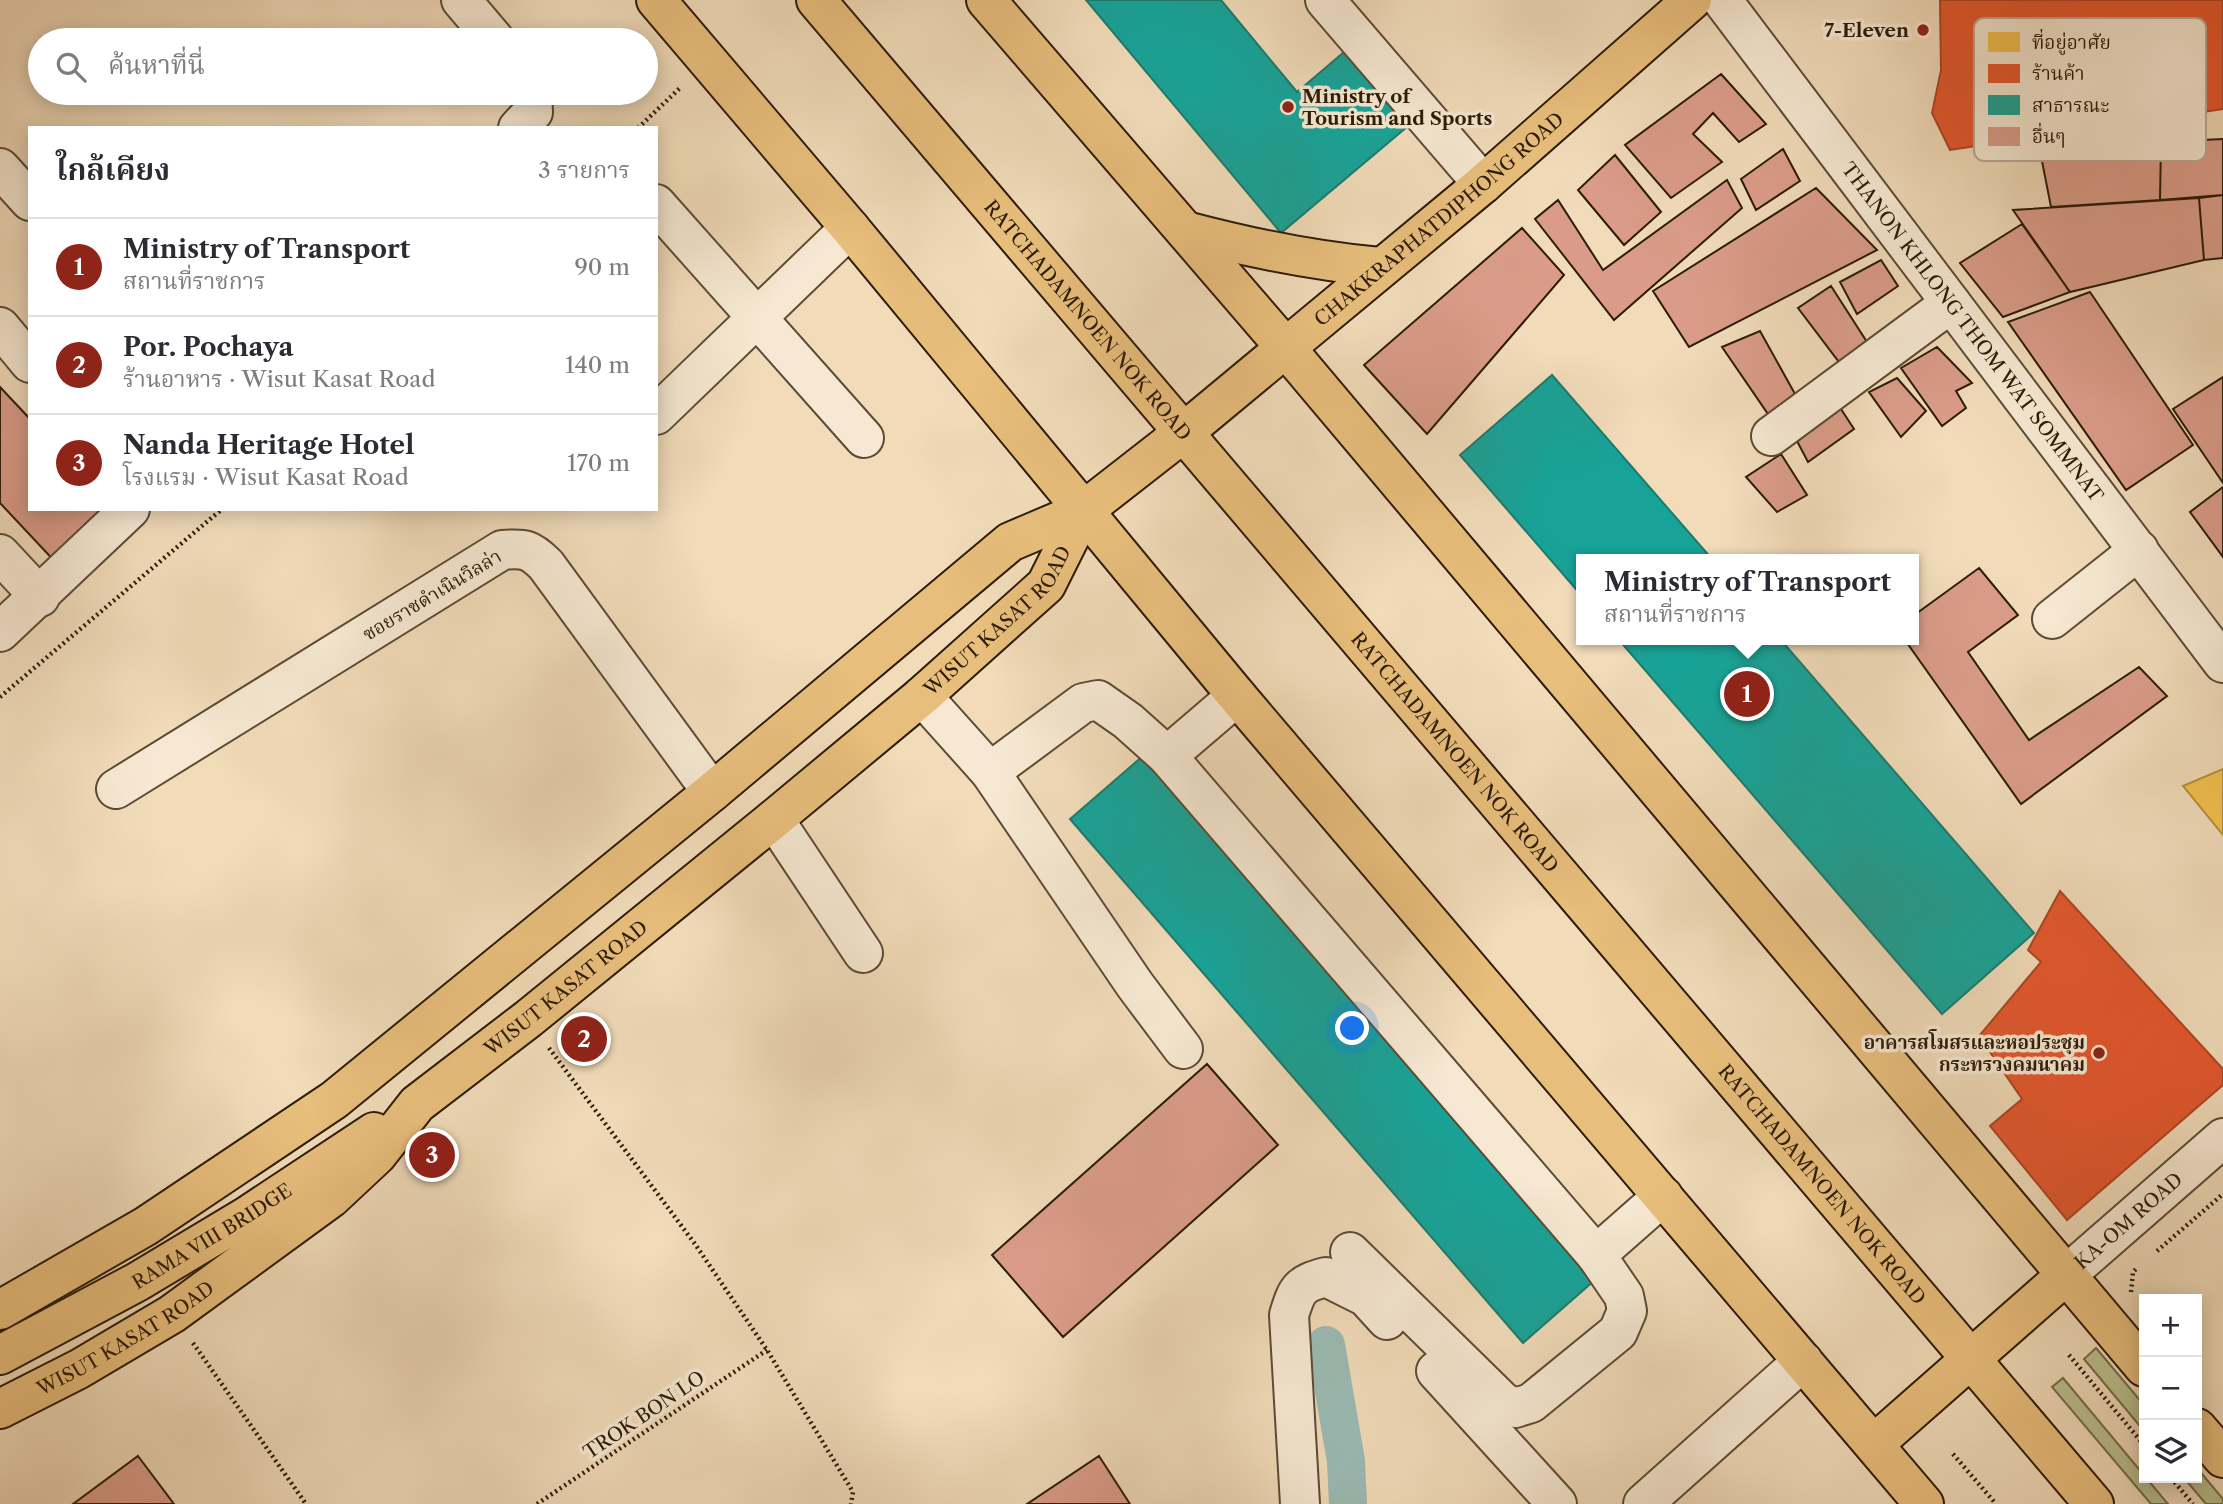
<!DOCTYPE html>
<html lang="th">
<head>
<meta charset="utf-8">
<style>
  :root { --surface:#fff; --page:#f2f2f3; --text:#2b2b33; --muted:#7c7c81; --line:#e1e1e2; --accent:#8f2418 }
  body { margin:0; font-family:"Libre Caslon Text","Noto Serif Thai",serif; background:var(--page); color:var(--text) }
  .controls { position:absolute; right:21px; bottom:21px; display:grid; overflow:hidden; border-radius:0px; box-shadow:0 4px 18px #0003 }
  .controls button { width:63px; height:63px; display:grid; place-items:center; padding:0; border:0; border-bottom:2px solid var(--line); background:var(--surface); color:var(--text); font:35px sans-serif }
  .you { position:absolute; left:1353px; top:1029px; width:24px; height:24px; margin:-18px; border:5px solid #fff; border-radius:50%; background:#1a73e8; box-shadow:0 0 0 10px #1a73e833 }
  .badge { display:grid; place-items:center; width:46px; height:46px; border-radius:50%; background:var(--accent); color:#fff; font-size:23px; font-weight:700 }
  .pin { position:absolute; translate:-50% -50%; border:4px solid #fff; box-shadow:0 2px 7px #0006 }
  .popup { position:absolute; left:1576px; top:554px; width:343px; height:91px; box-sizing:border-box; display:grid; place-content:center; border-radius:0px; background:var(--surface); filter:drop-shadow(0 2px 5px #0005); font-size:23px; white-space:nowrap; color:var(--muted) }
  .popup b { font-size:26px; color:var(--text) }
  .popup::after { content:''; position:absolute; left:50%; top:100%; margin-left:-14px; border:14px solid transparent; border-top-color:var(--surface) }
  .list { margin:0; padding:0; list-style:none }
  h2 { display:flex; justify-content:space-between; align-items:center; height:91px; margin:0; padding:0 28px; font-size:30px }
  h2 small { font-size:23px; font-weight:400; color:var(--muted) }
  .list li { display:grid; grid-template-columns:46px 1fr auto; gap:21px; align-items:center; box-sizing:border-box; height:98px; padding:0 28px; border-top:2px solid var(--line) }
  .list b { display:block; font-size:26px; white-space:nowrap }
  .list p { margin:0; font-size:23px; white-space:nowrap; color:var(--muted) }
  .list em { font-size:23px; font-style:normal; color:var(--muted) }
  .icon { flex:none; width:38px; height:38px; fill:none; stroke:currentColor; stroke-width:2; stroke-linecap:round; stroke-linejoin:round }
  .map { position:relative; flex:none; width:2223px; height:1504px; overflow:hidden }
  .search { position:absolute; background:var(--surface); box-shadow:0 4px 18px #0003; left:28px; top:28px; width:630px; height:77px; display:flex; align-items:center; gap:18px; box-sizing:border-box; padding:0 24px; border-radius:38px; color:var(--muted); font-size:26px }
  .panel { position:absolute; background:var(--surface); box-shadow:0 4px 18px #0003; left:28px; top:126px; width:630px; height:385px; border-radius:0px }
  .map>svg:first-child { display:block }
  .green { fill:#bbc08f; stroke:#736e4b; stroke-width:2 }
  .homes { fill:#f2c14e; stroke:#b68f39; stroke-width:2 }
  .shops { fill:#e4572e; stroke:#ac4522; stroke-width:2 }
  .public { fill:#17a398; stroke:#1d7a6c; stroke-width:2 }
  .lines { fill:none; stroke-linecap:round; stroke-linejoin:round }
  .canal { stroke:#9bbbb4; stroke-width:38 }
  .building { fill:#da9c88; stroke:#2b1b07; stroke-width:2 }
  .minor-casing { stroke:#5c4b34; stroke-width:42 }
  .major-casing { stroke:#2b1b07; stroke-width:42 }
  .path { stroke:#2b1b07; stroke-width:4.5; stroke-dasharray:2 3.5; stroke-linecap:butt }
  .minor { stroke:#f6e8d2; stroke-width:38 }
  .major { stroke:#e8be7c; stroke-width:38 }
  .poi-dot { fill:#8f2418; stroke:#f6e8d2; stroke-width:2.5 }
  .labels { text-anchor:middle; dominant-baseline:central; stroke-width:7; stroke-linejoin:round; paint-order:stroke }
  .poi-label { font-size:19px; font-weight:bold; fill:#2b1b07; stroke:#f6e8d2; text-anchor:end }
  .street-label { font-size:19px; fill:#2b1b07; stroke:#f6e8d2 }
  .key { fill:#f6e8d2; stroke:#b9aa95; stroke-width:2 }
  .key-label { font-size:19px; fill:#2b1b07 }
</style>
</head>
<body>
<div class="map">
<svg width="2223" height="1504" viewBox="0 0 2223 1504">
  <rect width="100%" height="100%" fill="#f1dbb9"/>
  <filter id="stains"><feTurbulence type="fractalNoise" baseFrequency=".00286" numOctaves="4"/><feColorMatrix values="0 0 0 0 .2 0 0 0 0 .09 0 0 0 0 .02 0 0 0 .5 -.17"/></filter>
  <radialGradient id="worn" r=".72"><stop offset=".6" stop-color="#630" stop-opacity="0"/><stop offset="1" stop-color="#630" stop-opacity=".3"/></radialGradient>
  <!-- green -->
  <path class="green" d="M2096 1348 2144 1405V1431L2084 1359Z
    M2063 1378 2168 1504H2151L2052 1387Z
    M2197 1468 2223 1499V1504H2206L2184 1478H2197Z"/>
  <!-- homes -->
  <path class="homes" d="M2223 769V835L2183 786Z"/>
  <!-- shops -->
  <path class="shops" d="M1940 0H2223V109L1950 150 1932 113 1941 70Z
    M2060 891 2223 1069V1085L2067 1220 1990 1126 2022 1099 1979 1036 2041 962 2028 950Z"/>
  <!-- public -->
  <path class="public" d="M1086 0H1221L1297 92 1350 47 1413 122 1281 233Z
    M1552 375 1712 559H1581V595L1460 455Z
    M1619 640H1781L2034 933 1942 1014Z
    M1151 749 1603 1273 1523 1343 1070 819Z"/>
  <g class="lines">
    <!-- canal -->
    <path class="canal" d="M1326 1345 1346 1461 1348 1504"/>
  </g>
  <!-- building -->
  <path class="building" d="M1721 74 1766 124 1739 142 1713 113 1693 134 1722 162 1671 198 1625 145Z
    M2223 139V195L2160 200 2161 142Z
    M2161 142 2160 200 2051 207 2041 156Z
    M1783 149 1800 181 1756 210 1741 179Z
    M1615 155 1661 212 1624 245 1578 190Z
    M1727 180 1742 208 1614 320 1535 219 1558 200 1603 270Z
    M1816 188 1877 250 1689 347 1653 291Z
    M2223 195V258L2204 260 2199 198Z
    M2199 198 2204 260 2070 292 2013 210Z
    M2022 224 2070 292 2003 317 1960 263Z
    M1522 228 1564 275 1427 434 1364 365Z
    M1881 260 1898 286 1857 314 1840 282Z
    M1831 286 1867 342 1839 362 1798 308Z
    M2090 292 2193 445 2126 490 2008 322Z
    M1760 331 1795 394 1768 414 1722 347Z
    M1937 347 1972 383 1956 391 1966 408 1942 426 1901 368Z
    M2223 377V483L2173 409Z
    M1897 378 1926 411 1901 437 1869 392Z
    M0 387 30 419V509H114L60 567 0 503Z
    M1839 406 1854 429 1808 462 1797 441Z
    M1781 454 1807 495 1777 512 1746 477Z
    M2223 487V557L2190 512Z
    M1979 568 2018 615 1968 652 2029 740 2139 667 2167 696 2021 804 1905 640H1913V616Z
    M1207 1064 1278 1145 1063 1337 992 1255Z
    M138 1456 174 1504H73Z
    M1099 1456 1130 1504H1027Z"/>
  <g class="lines">
    <defs>
      <g id="minor">
        <path d="M461 0 495 40"/>
        <path d="M1325 0 1483 184"/>
        <path id="s1" d="M1722 0 2223 663"/>
        <path d="M518 128 533 112 532 93"/>
        <path d="M0 168 30 201"/>
        <path d="M656 204 864 438"/>
        <path d="M0 327 30 363"/>
        <path d="M656 415 850 228"/>
        <path d="M1771 436 1951 303"/>
        <path d="M0 554 40 597"/>
        <path d="M2052 619 2139 550"/>
        <path d="M0 632 130 509"/>
        <path d="M922 696 990 772 1083 703 1098 700 1128 721 1167 756 1596 1255 1624 1296 1627 1311 1618 1332 1531 1403 1515 1408 1503 1402 1350 1252"/>
        <path d="M1167 756 1237 696"/>
        <path d="M990 772 1135 985 1183 1049"/>
        <path d="M116 789 502 550C525 548 530 549 546 565L712 792"/>
        <path d="M774 819 863 953"/>
        <path d="M1596 1255 1663 1196"/>
        <path id="s2" d="M2065 1276 2223 1138"/>
        <path d="M1436 1371 1557 1504"/>
        <path d="M1300 1504 1289 1315C1297 1289 1299 1284 1326 1277L1366 1297 1387 1320"/>
        <path d="M1643 1504 1803 1361"/>
      </g>
      <g id="major">
        <path d="M656 0 850 228 1237 696 1924 1504"/>
        <path id="s3" d="M816 0 2094 1504"/>
        <path d="M986 0 1285 347 2144 1367"/>
        <path d="M1186 231C1250 248 1314 261 1380 267"/>
        <path id="s4" d="M0 1310 146 1226 334 1100 712 792 1010 542 1083 511 1183 433 1483 184 1692 0"/>
        <path id="s5" d="M0 1355 137 1282 247 1216 374 1132"/>
        <path id="s6" d="M0 1409 79 1369 172 1314 331 1198 377 1155 417 1104 528 1019 774 819 922 696 1046 585 1083 511"/>
        <path d="M2197 1428 2223 1458"/>
        <path d="M1874 1444 2065 1276"/>
      </g>
    </defs>
    <!-- minor casing -->
    <use href="#minor" class="minor-casing"/>
    <!-- major casing -->
    <use href="#major" class="major-casing"/>
    <!-- path -->
    <path class="path" d="M638 128 681 87
      M0 697 222 509
      M549 1048 695 1244 767 1350 853 1492 851 1504
      M2157 1251 2223 1194
      M2131 1292 2133 1272 2137 1268
      M193 1343 306 1504
      M2069 1355 2144 1445
      M1953 1454 1996 1504
      M2171 1478 2193 1504
      M537 1504 767 1350"/>
    <!-- minor -->
    <use href="#minor" class="minor"/>
    <!-- major -->
    <use href="#major" class="major"/>
  </g>
  <!-- markers -->
  <g class="poi-dot">
    <circle cx="1923" cy="30" r="7"/>
    <circle cx="1288" cy="107" r="7"/>
    <circle cx="2099" cy="1053" r="7"/>
  </g>
  <g class="labels">
    <!-- poi labels -->
    <g class="poi-label">
      <text x="1909" y="30">7-Eleven</text>
      <text x="1302" y="96" text-anchor="start">Ministry of<tspan x="1302" dy="22">Tourism and Sports</tspan></text>
      <text x="2085" y="1042">อาคารสโมสรและหอประชุม<tspan x="2085" dy="22">กระทรวงคมนาคม</tspan></text>
    </g>
    <!-- street labels -->
    <g class="street-label">
      <text stroke="none"><textPath href="#s4" startOffset="1811">CHAKKRAPHATDIPHONG ROAD</textPath></text>
      <text stroke="none"><textPath href="#s3" startOffset="420">RATCHADAMNOEN NOK ROAD</textPath></text>
      <text stroke="none"><textPath href="#s1" startOffset="416">THANON KHLONG THOM WAT SOMMNAT</textPath></text>
      <text transform="translate(432 595) rotate(-31)">ซอยราชดำเนินวิลล่า</text>
      <text stroke="none"><textPath href="#s6" startOffset="1278">WISUT KASAT ROAD</textPath></text>
      <text stroke="none"><textPath href="#s3" startOffset="987">RATCHADAMNOEN NOK ROAD</textPath></text>
      <text stroke="none"><textPath href="#s6" startOffset="710">WISUT KASAT ROAD</textPath></text>
      <text stroke="none"><textPath href="#s3" startOffset="1554">RATCHADAMNOEN NOK ROAD</textPath></text>
      <text stroke="none"><textPath href="#s2" startOffset="84">KA-OM ROAD</textPath></text>
      <text stroke="none"><textPath href="#s5" startOffset="243">RAMA VIII BRIDGE</textPath></text>
      <text stroke="none"><textPath href="#s6" startOffset="144">WISUT KASAT ROAD</textPath></text>
      <text transform="translate(644 1415) rotate(-34)">TROK BON LO</text>
    </g>
  </g>
  <!-- legend -->
  <rect x="1974" y="18" width="232" height="143" rx="10" class="key"/>
  <rect x="1988" y="32" width="32" height="20" fill="#f2c14e"/>
  <rect x="1988" y="64" width="32" height="19" fill="#e4572e"/>
  <rect x="1988" y="95" width="32" height="20" fill="#17a398"/>
  <rect x="1988" y="127" width="32" height="19" fill="#da9c88"/>
  <g class="key-label">
    <text x="2032" y="49">ที่อยู่อาศัย</text>
    <text x="2032" y="80">ร้านค้า</text>
    <text x="2032" y="112">สาธารณะ</text>
    <text x="2032" y="143">อื่นๆ</text>
  </g>
  <rect width="100%" height="100%" filter="url(#stains)"/>
  <rect width="100%" height="100%" fill="url(#worn)"/>
</svg>
<div class="controls">
<button>+</button>
<button>−</button>
<button><svg class="icon" aria-label="layers" viewBox="0 0 24 24"><path d="M12 4l9 5-9 5-9-5zM3 14l9 5 9-5"/></svg></button>
</div>
<div class="you"></div>
<div class="pin badge" style="left:1747px;top:694px">1</div>
<div class="popup"><b>Ministry of Transport</b>สถานที่ราชการ</div>
<div class="pin badge" style="left:584px;top:1039px">2</div>
<div class="pin badge" style="left:432px;top:1155px">3</div>
<div class="search"><svg class="icon" aria-label="search" viewBox="0 0 24 24"><circle cx="10" cy="10" r="6"/><path d="M15 15l6 6"/></svg>ค้นหาที่นี่</div>
<section class="panel">
<h2>ใกล้เคียง<small>3 รายการ</small></h2>
<ul class="list">
<li><span class="badge">1</span><div><b>Ministry of Transport</b><p>สถานที่ราชการ</p></div><em>90 m</em></li>
<li><span class="badge">2</span><div><b>Por. Pochaya</b><p>ร้านอาหาร · Wisut Kasat Road</p></div><em>140 m</em></li>
<li><span class="badge">3</span><div><b>Nanda Heritage Hotel</b><p>โรงแรม · Wisut Kasat Road</p></div><em>170 m</em></li>
</ul>
</section>
</div>
</body>
</html>
